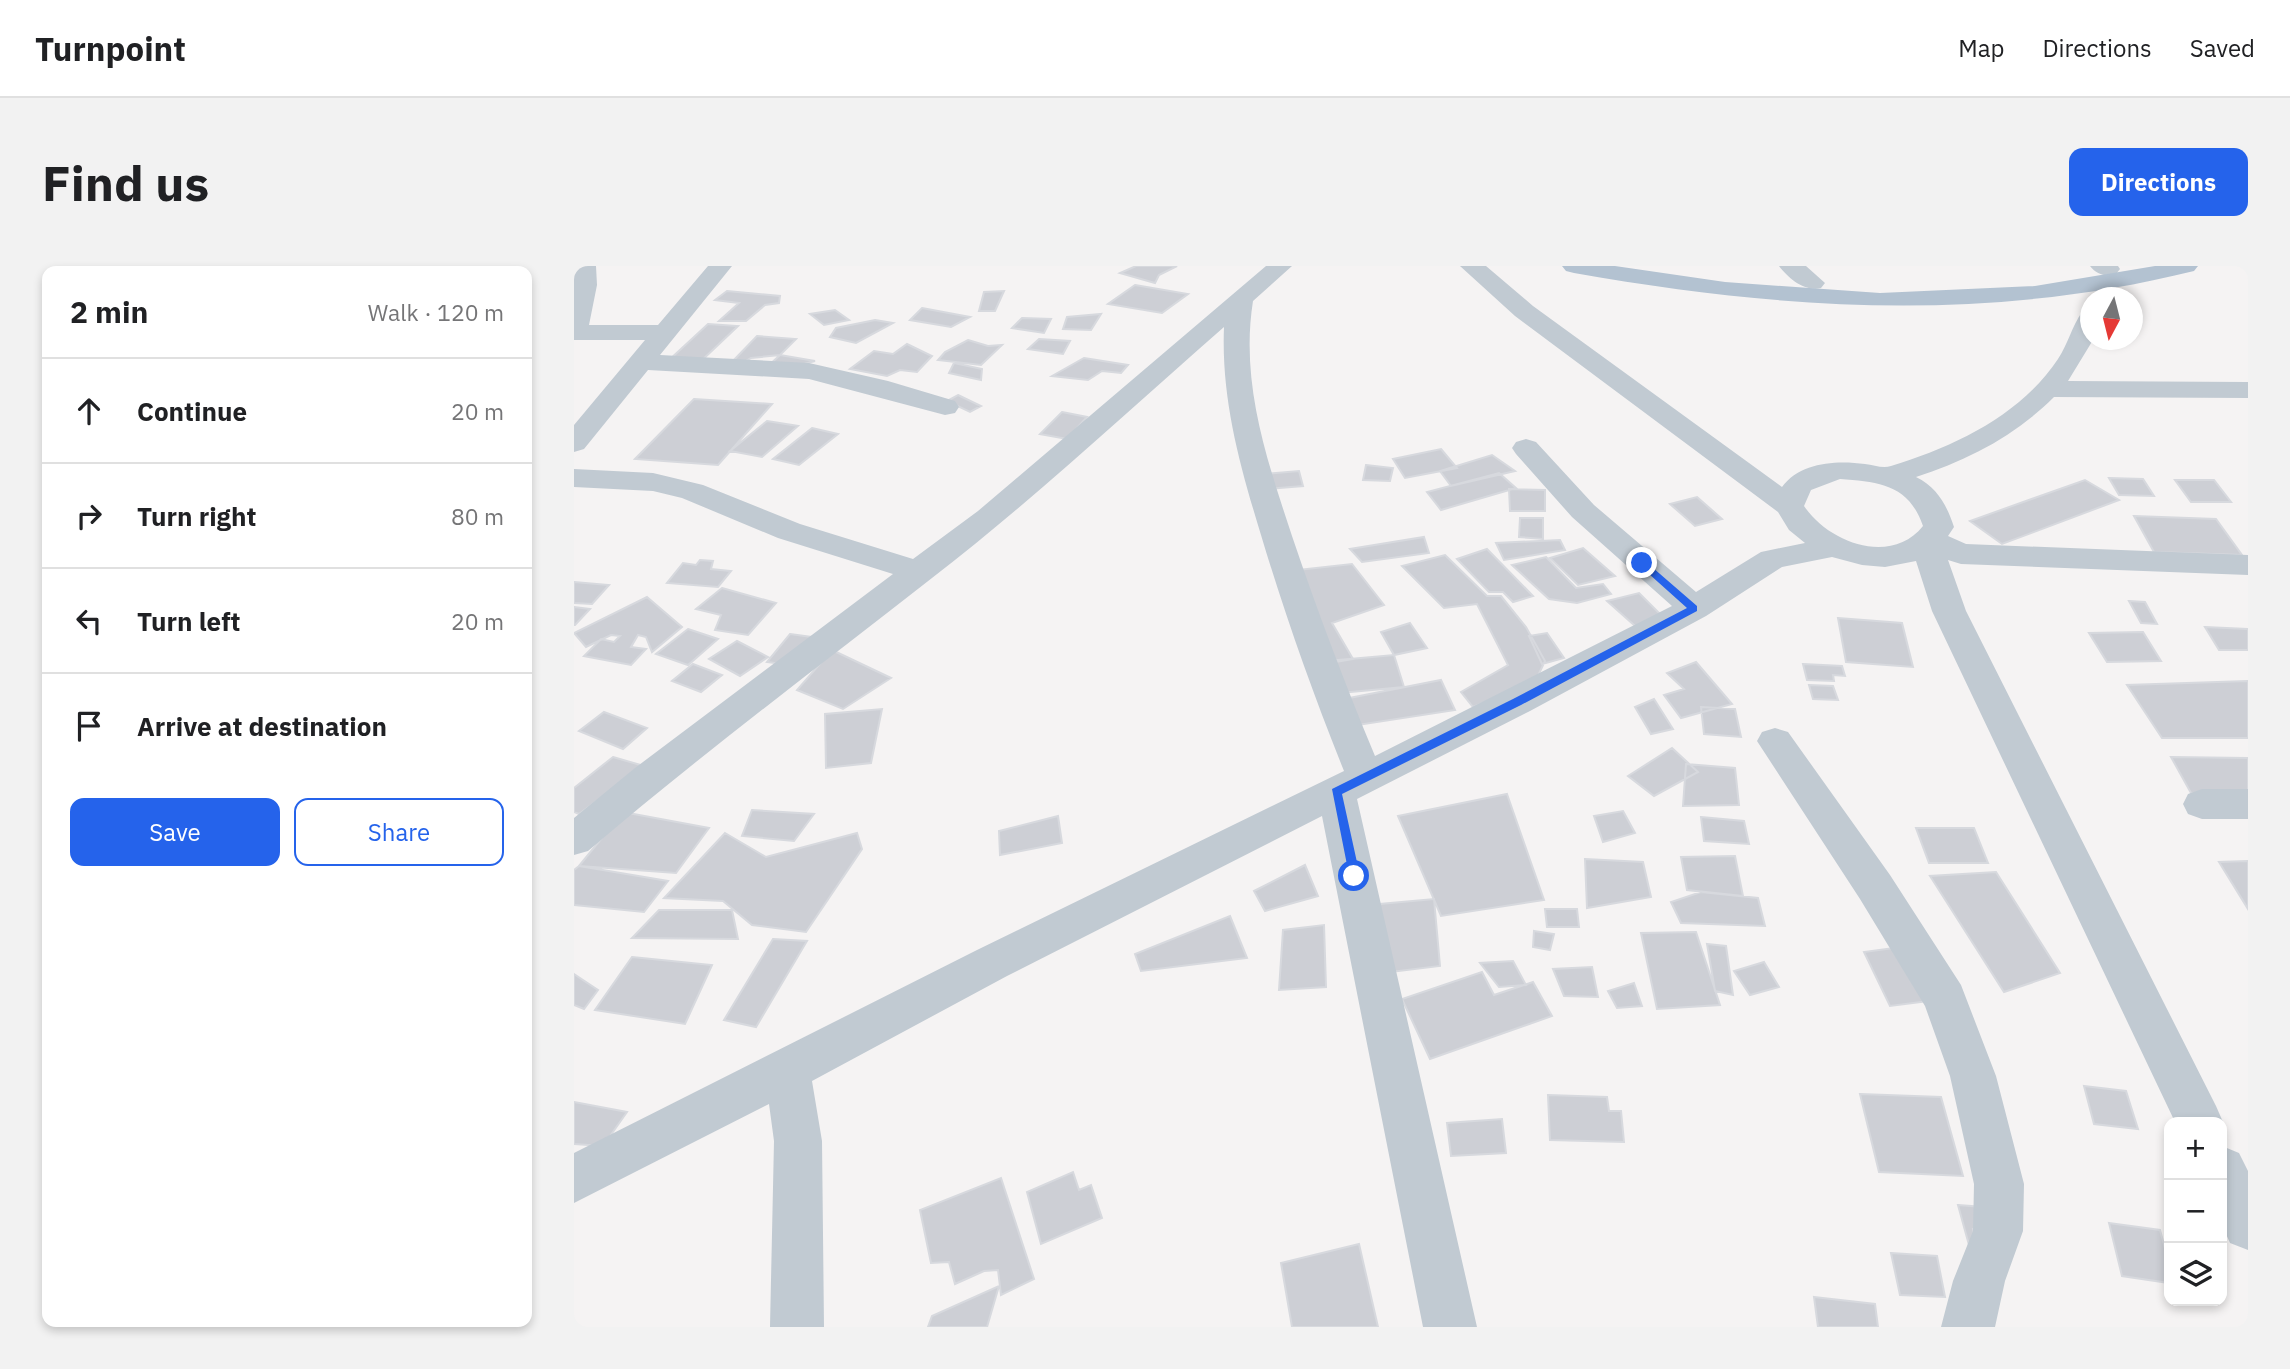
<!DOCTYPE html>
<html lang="en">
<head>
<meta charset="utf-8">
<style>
  :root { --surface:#fff; --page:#f2f2f2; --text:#202124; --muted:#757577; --line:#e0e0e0; --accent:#2563eb }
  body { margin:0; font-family:"IBM Plex Sans",sans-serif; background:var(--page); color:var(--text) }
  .controls { position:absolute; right:21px; bottom:21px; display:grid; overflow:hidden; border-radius:14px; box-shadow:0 4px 10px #0003 }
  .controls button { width:63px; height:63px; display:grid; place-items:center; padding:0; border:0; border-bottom:2px solid var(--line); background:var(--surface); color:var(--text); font:35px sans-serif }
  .compass { position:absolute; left:1506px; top:21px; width:63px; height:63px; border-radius:50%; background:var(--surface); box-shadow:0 4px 10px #0003; rotate:187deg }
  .stop { position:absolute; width:21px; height:21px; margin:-16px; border:5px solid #2563eb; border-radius:50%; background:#fff }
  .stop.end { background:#2563eb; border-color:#fff; box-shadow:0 2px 7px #0008 }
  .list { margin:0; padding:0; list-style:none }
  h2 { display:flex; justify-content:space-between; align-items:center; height:91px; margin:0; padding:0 28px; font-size:30px }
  h2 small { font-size:23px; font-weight:400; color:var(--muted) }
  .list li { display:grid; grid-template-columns:46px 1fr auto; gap:21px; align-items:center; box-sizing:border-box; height:105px; padding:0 28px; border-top:2px solid var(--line) }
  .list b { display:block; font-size:26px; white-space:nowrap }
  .list em { font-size:23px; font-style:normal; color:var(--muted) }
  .actions { display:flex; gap:14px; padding:21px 28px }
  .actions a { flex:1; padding:16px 0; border:2px solid var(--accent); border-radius:14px; text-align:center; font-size:24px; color:var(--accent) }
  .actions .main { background:var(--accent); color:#fff }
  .icon { flex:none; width:38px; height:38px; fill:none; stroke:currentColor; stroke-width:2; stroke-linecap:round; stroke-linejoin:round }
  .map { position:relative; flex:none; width:1674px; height:1061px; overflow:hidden; border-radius:14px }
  header { display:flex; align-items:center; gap:42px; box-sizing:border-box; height:98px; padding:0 35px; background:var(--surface); border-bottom:2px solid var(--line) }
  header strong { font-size:33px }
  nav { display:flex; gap:38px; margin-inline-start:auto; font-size:24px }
  .intro { display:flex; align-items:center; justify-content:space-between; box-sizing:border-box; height:168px; padding:0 42px }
  h1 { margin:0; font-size:49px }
  .button { padding:18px 32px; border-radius:14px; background:var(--accent); color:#fff; font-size:24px; font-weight:700 }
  main { display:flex; gap:42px; padding:0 42px }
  aside { flex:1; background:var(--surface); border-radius:14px; box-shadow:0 4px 10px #0003 }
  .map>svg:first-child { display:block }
  .building { fill:#cdcfd5; stroke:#d7d9de; stroke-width:2 }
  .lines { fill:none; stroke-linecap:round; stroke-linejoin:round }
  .minor { fill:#c1cad2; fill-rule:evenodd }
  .major { fill:#b3c2d1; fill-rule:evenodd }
  .route { fill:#2563eb }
</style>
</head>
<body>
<header>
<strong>Turnpoint</strong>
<nav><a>Map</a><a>Directions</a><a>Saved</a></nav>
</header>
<div class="intro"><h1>Find us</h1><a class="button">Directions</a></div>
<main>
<aside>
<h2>2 min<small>Walk · 120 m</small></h2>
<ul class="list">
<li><svg class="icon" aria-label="ahead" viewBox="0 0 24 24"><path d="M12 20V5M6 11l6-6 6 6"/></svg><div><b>Continue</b></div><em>20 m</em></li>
<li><svg class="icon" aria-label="right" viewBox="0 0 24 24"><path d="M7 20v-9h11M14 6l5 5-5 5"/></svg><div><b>Turn right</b></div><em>80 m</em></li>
<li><svg class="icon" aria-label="left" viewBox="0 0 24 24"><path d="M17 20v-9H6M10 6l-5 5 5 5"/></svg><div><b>Turn left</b></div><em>20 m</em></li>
<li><svg class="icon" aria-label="arrive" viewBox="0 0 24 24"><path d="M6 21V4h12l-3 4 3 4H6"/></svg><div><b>Arrive at destination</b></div></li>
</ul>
<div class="actions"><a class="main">Save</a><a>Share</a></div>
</aside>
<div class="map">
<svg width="1674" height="1061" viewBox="0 0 1674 1061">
  <rect width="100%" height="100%" fill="#f5f3f3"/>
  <!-- building -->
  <path class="building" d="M562 0H603L585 9 581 17 546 7Z
    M561 19 614 28 588 47 534 38Z
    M153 25 206 30 205 37 191 39 172 55H145L165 37 141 34Z
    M430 25 421 45H405L410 26Z
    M348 42 396 51 377 61 336 54Z
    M261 44 275 54 250 59 236 48Z
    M527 48 517 64 489 63 493 51Z
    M448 52 477 53 470 67 438 62Z
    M301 54 319 57 282 77 256 71 262 62Z
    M134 58 164 60 124 98 94 95Z
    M183 70 222 73 206 89 177 92 165 99 156 98Z
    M465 73 496 75 489 88 454 83Z
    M394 74 414 80 428 79 407 99 364 94 371 86Z
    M333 78 358 90 343 106 326 104 313 110 276 103 300 85 319 88Z
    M206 89 241 95 211 103 193 101Z
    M510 92 554 99 547 107 528 105 514 114 478 110Z
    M380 97 408 103 407 114 375 107Z
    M384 129 407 140 396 146 373 135Z
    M120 133 198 138 144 199 61 193Z
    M488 146 513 151 493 173 466 168Z
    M193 155 224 160 188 191 156 185Z
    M238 162 264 168 225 199 199 193Z
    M867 183 883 202 831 212 819 193Z
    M918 189 941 205 877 220 866 205Z
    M792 199 819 202 816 215 789 214Z
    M725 205 729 220 693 223 690 208Z
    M925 207 942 222 867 244 853 226Z
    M1535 212 1569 213 1580 230 1545 229Z
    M1511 214 1545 234 1428 278 1396 255Z
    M1601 214H1640L1657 236H1617Z
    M935 223 971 224V245H936Z
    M1123 231 1148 253 1121 260 1096 238Z
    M1560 250 1642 253 1668 289 1580 286Z
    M946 252H969V273L945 271Z
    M850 271 855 287 788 296 776 283Z
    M986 274 991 284 930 294 922 277Z
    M1009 282 1041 310 1004 319 976 292Z
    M913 283 959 330 939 336 929 326H915L883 293Z
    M871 289 913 330H927L952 361 971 395 961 416 899 441 887 426 934 399 903 338 870 342 828 300Z
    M972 291 1002 322 1029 318 1037 328 1003 337 975 333 938 299Z
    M126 294 139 295 137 303 157 305 144 321 93 317 109 297 122 299Z
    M778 298 810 339 758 357 779 393 743 399 714 305Z
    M0 316 35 319 18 338 0 337Z
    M148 322 202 337 174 369 141 364 147 349 122 343Z
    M1065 327 1093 355 1069 367 1033 335Z
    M73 331 108 361 78 386 72 371 64 369 57 381 72 383 57 399 10 390 27 373 40 376 46 370 37 369 12 381 0 367Z
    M1555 335 1571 336 1583 358 1567 357Z
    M0 341 16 343 1 359H0Z
    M1264 352 1328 357 1339 401 1272 396Z
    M836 357 853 382 820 389 807 366Z
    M1631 361 1674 363V384H1645Z
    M114 363 144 373 114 399 82 388Z
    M1569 366 1587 395 1533 396 1515 367Z
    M973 367 990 392 968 398 955 370Z
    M216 368 238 371 216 399 193 396Z
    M163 375 194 391 166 410 135 393Z
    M258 384 317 412 269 443 223 424Z
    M820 389 830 421 766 427 754 395Z
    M1122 396 1158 438 1107 452 1090 429 1110 423 1093 407Z
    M119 398 148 409 127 426 98 415Z
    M1229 398 1268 400 1271 410 1259 409 1260 415 1233 414Z
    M867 414 881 444 771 461 760 435Z
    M1674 415V472H1588L1553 419Z
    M1235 419 1259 420 1264 434 1239 433Z
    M1080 433 1099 463 1077 468 1061 441Z
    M1127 441 1161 443 1167 471 1130 468Z
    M308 443 297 497 252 502 251 448Z
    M30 446 73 462 49 483 5 465Z
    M1098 482 1124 506 1080 530 1054 510Z
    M39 491 70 500 5 548 0 546V522Z
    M1597 491 1674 492V528L1617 527Z
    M1112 498 1161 502 1165 539 1109 540Z
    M933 528 970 634 867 650 824 550Z
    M178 544 240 548 220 575 168 570Z
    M1049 545 1061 567 1029 576 1020 550Z
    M49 546 135 562 102 607 5 600Z
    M484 550 488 577 426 589 425 565Z
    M1127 551 1170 555 1175 578 1130 575Z
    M1342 562H1400L1414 597H1355Z
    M151 567 192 591 283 567 288 583 232 666 178 659 149 635 90 632Z
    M1161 590 1169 630 1113 624 1107 591Z
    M1011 593 1069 596 1077 631 1013 642Z
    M1674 595V643L1645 596Z
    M731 599 744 630 691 645 680 625Z
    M5 600 94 615 70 646 0 639V604Z
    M1422 606 1486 707 1430 726 1356 610Z
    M1127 626 1184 632 1191 660 1107 657 1097 636Z
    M860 633 866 700 809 707 795 639Z
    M971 643H1003L1005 661H973Z
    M85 644H158L164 673 58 672Z
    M656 650 673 692 567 705 561 688Z
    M750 659 752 721 705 724 709 664Z
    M960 665 980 668 976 684 959 681Z
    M1122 666 1146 739 1083 743 1067 667Z
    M199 673 233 675 182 761 150 754Z
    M1133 678 1152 680 1159 729 1141 725Z
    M1327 681 1355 735 1316 740 1290 686Z
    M58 691 138 699 111 758 21 744Z
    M939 695 952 719 925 721 906 697Z
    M1190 696 1205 721 1176 729 1160 705Z
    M1018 701 1024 731 990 730 979 703Z
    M908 706 920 729 959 716 978 750 856 793 828 733Z
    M0 708 24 724 10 743 0 739Z
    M1060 717 1068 740 1043 742 1034 725Z
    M1510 820 1552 825 1564 863 1520 858Z
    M1286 828 1367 831 1389 910 1305 906Z
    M974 829 1033 831 1035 845H1047L1050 876 976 874Z
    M0 836 53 846 29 880 0 878Z
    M928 853 932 887 877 890 873 857Z
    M499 906 505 924 517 919 528 952 467 978 453 926Z
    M427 912 460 1013 427 1029 424 1004 410 1005 381 1018 375 996 357 997 346 944Z
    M1384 939 1410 941 1417 964 1399 963 1403 979H1395Z
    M1535 957 1586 964 1595 997V1017L1548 1010Z
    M785 978 804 1061H718L707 997Z
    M1317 987 1363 990 1371 1031 1326 1029Z
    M425 1020 413 1061H354L358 1050Z
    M1240 1031 1301 1038 1304 1061H1244Z"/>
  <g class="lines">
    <!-- minor -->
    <path class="minor" d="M0 0H22L23 19 15 59H84L134 0H158L86 89 235 97 314 115 381 135 385 141 381 147 371 149 235 113 74 104 10 183 0 186V159L71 74H0Z
      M692 0H718L679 35C666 117 693 194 718 270 743 344 771 418 801 490L1098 340 998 251 942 188 938 182 942 176 952 173 962 176 1020 239 1122 326 1187 286 1231 277 1215 264 1204 246 941 50 886 0H912L959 40 1208 221C1226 196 1263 194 1291 198 1300 199 1309 203 1317 200 1380 181 1447 149 1484 93 1494 78 1498 60 1508 46L1517 44V74H1519L1494 115 1674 116V132L1480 131C1441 170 1394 194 1342 211 1364 222 1373 240 1380 261L1374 270 1392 278 1674 289V309L1387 298 1374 294 1392 345 1642 840 1649 856 1648 859 1601 856 1358 345 1342 295 1311 301 1288 299 1258 291 1208 301 1132 350 956 445 783 533 903 1061H849L748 550 433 710 238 815 248 875 250 1061H196L200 875 195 838 0 937V887L403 684 770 505C739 428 711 349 687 269 666 200 647 133 650 61 554 145 459 234 358 312 243 402 125 490 14 585L0 589V552L61 502 319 308 204 272 108 232 79 225 0 221V203L79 207 129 219 226 258 339 293 404 245ZM1266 213C1306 216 1335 219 1349 260 1317 300 1255 277 1230 240L1237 224Z
      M1205 0H1232L1251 17 1247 22C1231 26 1215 13 1205 0Z
      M1516 0H1544L1546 3 1542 8C1532 11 1523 9 1516 0Z
      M1201 462 1214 466 1316 609 1387 719 1422 810 1450 918 1449 965 1431 1015 1421 1061H1367L1379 1015 1399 965 1400 918 1376 810 1351 740 1286 633 1183 475 1188 466Z
      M1628 523H1674V553H1628L1614 548 1609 538 1614 528Z
      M1648 880 1665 887 1674 905V984L1656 977 1648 959Z"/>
    <!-- major -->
    <path class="major" d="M988 0H1041L1151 16 1306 27 1461 20 1581 0H1624L1620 5C1410 57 1211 44 1000 7L992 5Z"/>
  </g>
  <!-- route -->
  <path class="route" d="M1065 295H1071L1123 340V345L947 439 768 528 786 610 784 614H776L758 523 939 433 1113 342 1065 299Z"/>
</svg>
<div class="controls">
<button>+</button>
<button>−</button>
<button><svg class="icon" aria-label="layers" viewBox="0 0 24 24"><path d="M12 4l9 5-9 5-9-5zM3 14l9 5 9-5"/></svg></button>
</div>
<svg class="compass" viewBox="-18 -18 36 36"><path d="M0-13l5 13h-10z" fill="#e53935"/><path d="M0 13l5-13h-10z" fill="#757577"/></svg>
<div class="stop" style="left:780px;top:610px"></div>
<div class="stop end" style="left:1068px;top:297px"></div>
</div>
</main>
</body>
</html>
